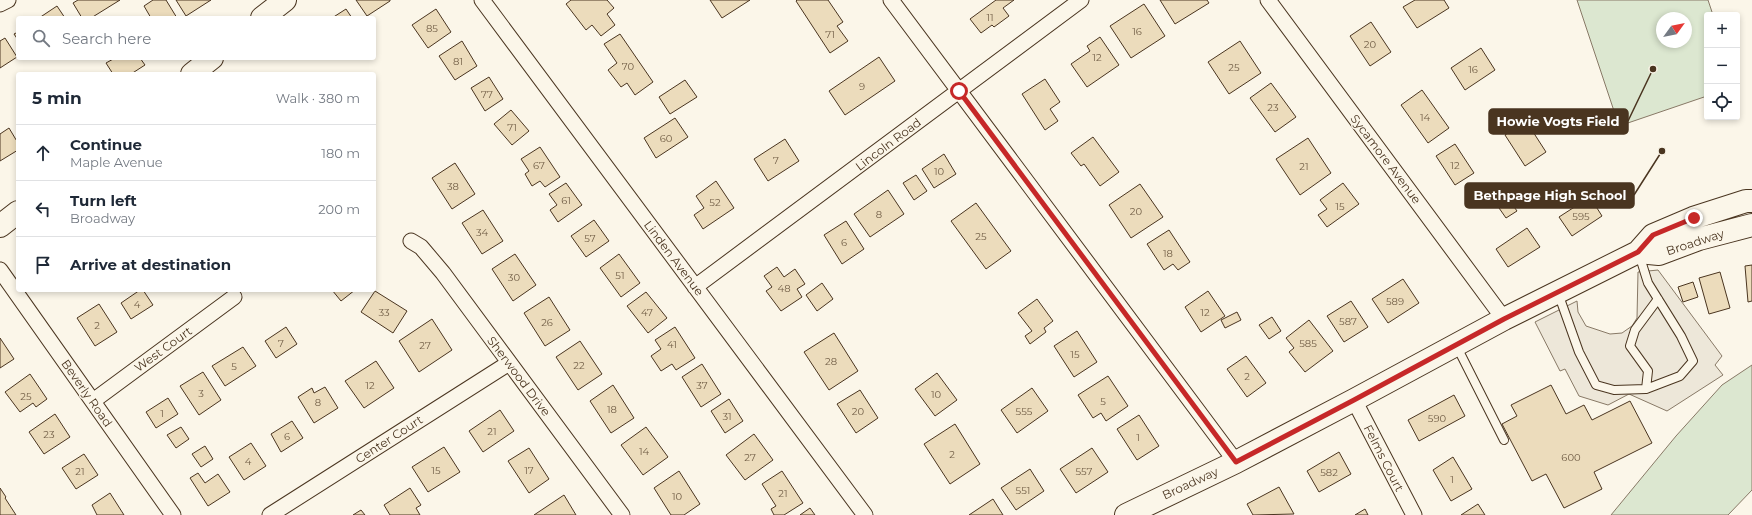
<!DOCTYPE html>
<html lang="en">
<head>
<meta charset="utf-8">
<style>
  :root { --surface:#fff; --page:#f6f6f7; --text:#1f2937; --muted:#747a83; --line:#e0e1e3 }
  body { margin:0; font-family:Montserrat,sans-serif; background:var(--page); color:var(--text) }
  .controls { position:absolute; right:12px; top:12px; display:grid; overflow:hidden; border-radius:4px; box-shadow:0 2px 6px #0003 }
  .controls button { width:36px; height:36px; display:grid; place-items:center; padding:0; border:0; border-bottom:1px solid var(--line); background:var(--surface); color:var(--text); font:20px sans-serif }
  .compass { position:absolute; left:1656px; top:12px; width:36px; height:36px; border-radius:50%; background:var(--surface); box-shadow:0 2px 6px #0003; rotate:57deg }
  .stop { position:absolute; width:12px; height:12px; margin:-9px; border:3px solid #c62828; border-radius:50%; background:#fff }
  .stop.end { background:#c62828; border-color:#fff; box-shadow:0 1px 4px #0008 }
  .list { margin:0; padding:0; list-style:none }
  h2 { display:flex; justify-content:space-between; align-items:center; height:52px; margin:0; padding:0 16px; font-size:17px }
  h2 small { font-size:13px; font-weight:400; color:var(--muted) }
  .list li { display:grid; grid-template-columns:26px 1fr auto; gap:12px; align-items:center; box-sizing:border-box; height:56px; padding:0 16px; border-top:1px solid var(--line) }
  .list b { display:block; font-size:15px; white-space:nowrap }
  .list p { margin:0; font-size:13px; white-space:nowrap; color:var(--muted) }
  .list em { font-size:13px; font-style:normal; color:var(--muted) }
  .icon { flex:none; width:22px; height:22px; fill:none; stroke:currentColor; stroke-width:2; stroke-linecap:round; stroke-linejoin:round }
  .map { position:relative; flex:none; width:1752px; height:515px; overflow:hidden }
  .search { position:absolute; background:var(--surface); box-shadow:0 2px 6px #0003; left:16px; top:16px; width:360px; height:44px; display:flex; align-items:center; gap:10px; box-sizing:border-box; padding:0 14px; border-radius:4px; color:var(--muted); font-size:15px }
  .panel { position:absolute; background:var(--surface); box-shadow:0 2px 6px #0003; left:16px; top:72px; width:360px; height:220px; border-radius:4px }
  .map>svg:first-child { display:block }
  .green { fill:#dce7d0; stroke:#887966; fill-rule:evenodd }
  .parking { fill:#ede7d9; stroke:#887966 }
  .building { fill:#ecdcbc; stroke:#4a3520 }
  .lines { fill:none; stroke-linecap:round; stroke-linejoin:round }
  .lane-casing { stroke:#4a3520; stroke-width:10 }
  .street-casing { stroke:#4a3520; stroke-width:17 }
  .secondary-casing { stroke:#4a3520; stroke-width:24 }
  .lane { stroke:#fbf6e9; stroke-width:8 }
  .street { stroke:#fbf6e9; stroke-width:15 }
  .secondary { stroke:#fbf6e9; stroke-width:22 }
  .route { stroke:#c62828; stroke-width:5 }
  .labels { text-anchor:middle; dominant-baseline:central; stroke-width:3; stroke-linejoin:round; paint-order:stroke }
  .number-label { font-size:10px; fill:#725f47 }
  .street-label { font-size:12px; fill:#4a3520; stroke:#fbf6e9 }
  .leader { fill:none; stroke:#4a3520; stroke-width:1.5 }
  .callout-dot { fill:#4a3520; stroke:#fbf6e9; stroke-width:1.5 }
  .callout { fill:#4a3520; stroke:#4a3520; stroke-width:1.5 }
  .callout-label { font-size:13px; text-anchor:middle; font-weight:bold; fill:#fff }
</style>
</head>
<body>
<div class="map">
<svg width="1752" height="515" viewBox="0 0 1752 515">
  <rect width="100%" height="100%" fill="#fbf6e9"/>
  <!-- green -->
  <path class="green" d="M1577 0H1708L1713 15H1707V96L1619 126ZM1662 18H1686V42H1662Z
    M1752 365V490L1728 515H1611L1676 436 1722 385Z"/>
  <!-- parking -->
  <path class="parking" d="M1658 270 1722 356 1715 365 1723 375 1667 411 1629 394 1608 405 1579 396 1565 369 1560 371 1535 322 1577 301 1578 312 1586 326 1610 334 1622 333 1632 326 1637 318 1638 272Z"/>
  <!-- building -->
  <path class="building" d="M78 0H120L91 18H82L73 3Z
    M153 0H166L177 18H151L144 6Z
    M176 0H211L186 16Z
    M356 0H390V1L367 16Z
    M571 0H607L614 8 607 14 615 25 601 36 592 25 586 30 566 4Z
    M710 0H750L722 18Z
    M797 0H828L843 22 837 26 848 41 830 53 796 1Z
    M996 0H1014L1003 8 1009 16 994 27 992 25 981 33 970 19Z
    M1160 0H1207L1209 3 1175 24Z
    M1415 0H1444L1449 8 1417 28 1403 7Z
    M1144 4 1165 36 1131 58 1110 26Z
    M57 6 65 18H39Z
    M346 9 352 18H332Z
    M436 9 451 32 428 48 412 25Z
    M1371 22 1391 52 1370 66 1350 36Z
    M18 32V40L14 34Z
    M620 34 653 82 635 95 627 83 621 87 608 70 617 63 604 44Z
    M1100 37 1119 65 1087 87 1071 64 1090 51 1087 46Z
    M5 38 17 57 0 68V41Z
    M462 41 477 66 455 80 439 56Z
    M1240 41 1261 73 1229 94 1208 62Z
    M1481 48 1495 70 1465 90 1451 68Z
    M879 57 895 81 845 115 829 91Z
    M115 58H140L145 65 131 74H113L106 63Z
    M489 77 503 99 485 111 471 88Z
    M1045 79 1060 102 1050 109 1058 121 1045 130 1022 94Z
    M685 80 697 97 670 114 659 97Z
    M1271 83 1296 117 1275 132 1250 98Z
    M1422 90 1449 128 1428 143 1401 105Z
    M511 110 529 131 512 145 494 124Z
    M675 118 688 137 656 158 644 138Z
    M1526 121 1546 152 1525 166 1505 135Z
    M9 128 18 143V150L0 161V134Z
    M1093 137 1119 172 1100 186 1084 164 1081 166 1071 153Z
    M1308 138 1331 173 1300 195 1276 159Z
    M785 139 799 161 768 181 754 159Z
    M1455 144 1474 173 1455 185 1436 156Z
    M540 147 560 177 545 187 540 181 532 186 525 174 529 171 521 159Z
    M944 154 956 174 934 188 922 169Z
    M455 163 475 194 452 209 432 178Z
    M916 175 927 191 914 200 903 183Z
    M716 181 734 208 703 229 694 215 704 208 696 196Z
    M566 183 582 205 558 222 550 210 557 205 549 194Z
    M1343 183 1359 204 1327 227 1318 215 1327 209 1320 200Z
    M1140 184 1163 217 1131 238 1109 205Z
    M888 190 904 214 870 237 854 214Z
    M1590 197 1602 216 1572 236 1559 217Z
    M1510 201 1517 211 1506 218 1499 208Z
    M976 203 1011 251 986 269 951 221Z
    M483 210 503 241 482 254 462 223Z
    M594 220 609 241 586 257 571 236Z
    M846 221 864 249 842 264 824 235Z
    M1527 228 1540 247 1508 267 1496 249Z
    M1169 230 1190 262 1178 270 1173 264 1164 270 1147 244Z
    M515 254 536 285 513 301 492 269Z
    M619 254 640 283 621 297 600 268Z
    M1752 265V301L1748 302 1745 266Z
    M777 267 784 277 795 269 805 284 797 289 802 297 781 311 766 291 772 287 764 276Z
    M1720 272 1730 308 1709 314 1699 278Z
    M1403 279 1419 303 1388 323 1372 299Z
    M1693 282 1698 297 1683 302 1678 287Z
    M822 283 833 299 817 311 806 295Z
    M140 290H143L153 305 131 319 121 303Z
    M332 290H355L341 301Z
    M375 291 407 311 393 333 361 312Z
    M1208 291 1225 316 1201 332 1185 307Z
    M646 292 667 318 648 333 627 306Z
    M549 297 570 330 545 346 524 313Z
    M1037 299 1053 321 1044 328 1046 332 1030 344 1025 336 1032 331 1018 313Z
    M1351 301 1368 327 1344 342 1327 316Z
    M99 304 117 332 95 346 77 318Z
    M1237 312 1241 320 1225 328 1221 320Z
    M1272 317 1281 331 1269 339 1259 325Z
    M432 319 452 350 419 372 399 341Z
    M1309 320 1333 351 1305 372 1289 352 1294 348 1286 338Z
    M286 327 297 344 276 358 265 341Z
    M675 327 695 358 676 370 672 364 661 371 651 356 661 349 655 340Z
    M1077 331 1097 362 1074 377 1054 346Z
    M834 333 858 371 829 390 804 352Z
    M0 338 14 359 0 368Z
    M580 341 602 374 578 390 556 357Z
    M243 347 256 366 225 386 212 366Z
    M1246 356 1266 383 1247 397 1227 369Z
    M376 361 394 388 364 408 345 381Z
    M702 364 721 394 701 407 682 377Z
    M203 372 221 400 199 415 180 386Z
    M937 373 957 400 935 416 915 389Z
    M30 374 47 399 36 407 33 403 20 412 5 392Z
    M1108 376 1128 406 1106 421 1101 413 1093 418 1078 395Z
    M613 385 634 418 611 433 590 401Z
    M1551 385 1566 414 1584 405 1592 420 1630 401 1652 443 1594 472 1602 489 1564 508 1546 474 1532 481 1502 424 1517 416 1511 405Z
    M325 387 338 408 314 423 298 397 312 388 314 393Z
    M1032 388 1048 411 1017 433 1001 410Z
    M860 390 878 418 856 433 837 404Z
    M1454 395 1465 416 1419 441 1408 420Z
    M168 398 178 414 156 428 146 412Z
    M729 399 743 421 725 433 711 411Z
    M500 410 514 431 483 452 469 431Z
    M55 414 70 437 44 454 29 432Z
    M1139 415 1159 446 1137 460 1117 429Z
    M292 421 303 438 281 452 271 434Z
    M955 424 980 464 950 484 924 444Z
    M181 427 189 439 176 448 167 435Z
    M646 427 668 457 643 475 621 445Z
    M754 434 773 460 745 480 726 455Z
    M251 443 266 466 244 480 229 457Z
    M205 446 213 459 201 467 192 454Z
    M444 447 460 472 428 492 412 467Z
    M529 448 549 479 529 493 508 461Z
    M1092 448 1108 472 1076 493 1060 469Z
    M1339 452 1351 474 1319 492 1307 471Z
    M84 454 98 475 76 489 62 468Z
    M1453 457 1472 489 1451 501 1433 470Z
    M1030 469 1044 491 1016 510 1001 488Z
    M679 471 700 504 684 515H671L654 488Z
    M782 471 803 503 784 515H774L771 509 776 506 762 484Z
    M198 473 205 483 218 474 230 492 208 506 190 478Z
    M1279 487 1294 514 1253 515 1247 504Z
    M0 488 6 497 5 498 16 515H0Z
    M410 488 421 505 416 508 420 515H390L384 505Z
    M110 493 124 515H97L92 505Z
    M564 495 576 515H534Z
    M993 499 1003 515H969Z
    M1478 504 1485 515H1461Z
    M810 508 815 515H800Z
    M1365 509 1368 515H1355Z
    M361 510 365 515H353Z"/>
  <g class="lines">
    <defs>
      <path id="lane" d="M1558 293 1579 352 1596 385 1614 390 1646 389 1680 376 1693 361 1681 336 1648 283 1639 254
        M1456 345 1504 440
        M1646 389 1648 371 1630 346 1635 330 1658 299"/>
      <path id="street" d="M482 0 865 515
        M891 0 1236 462
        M1268 0 1504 319
        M0 4 8 0
        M411 241 421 247 443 273 622 515
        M0 270 173 515
        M695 287 1081 0
        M1354 400 1414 515
        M93 401 234 297
        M270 515 509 363"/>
      <path id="secondary" d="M262 18 285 0
        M192 74 212 58
        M0 226 18 212
        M1638 252 1659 254 1699 239 1752 225
        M1126 515 1236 462 1354 400 1504 319 1638 252 1653 235 1693 218 1746 201H1752"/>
    </defs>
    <!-- lane casing -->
    <use href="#lane" class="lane-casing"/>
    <!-- street casing -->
    <use href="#street" class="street-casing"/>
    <!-- secondary casing -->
    <use href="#secondary" class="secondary-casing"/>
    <!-- lane -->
    <use href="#lane" class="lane"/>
    <!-- street -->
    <use href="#street" class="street"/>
    <!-- secondary -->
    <use href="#secondary" class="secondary"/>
  </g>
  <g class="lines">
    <!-- route -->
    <path class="route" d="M959 91 1236 462 1354 400 1504 319 1638 252 1653 235 1694 218"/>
  </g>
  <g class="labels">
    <!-- number labels -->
    <g class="number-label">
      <text x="990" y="17">11</text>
      <text x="432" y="28">85</text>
      <text x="1137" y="31">16</text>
      <text x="830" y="34">71</text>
      <text x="1370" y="44">20</text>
      <text x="1097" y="57">12</text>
      <text x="458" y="61">81</text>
      <text x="628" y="66">70</text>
      <text x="1234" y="67">25</text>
      <text x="1473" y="69">16</text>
      <text x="862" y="86">9</text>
      <text x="487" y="94">77</text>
      <text x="1273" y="107">23</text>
      <text x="1425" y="117">14</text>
      <text x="512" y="127">71</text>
      <text x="666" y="138">60</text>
      <text x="776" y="160">7</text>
      <text x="539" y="165">67</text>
      <text x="1455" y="165">12</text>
      <text x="1304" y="166">21</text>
      <text x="939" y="171">10</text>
      <text x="453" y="186">38</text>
      <text x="566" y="200">61</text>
      <text x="715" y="202">52</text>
      <text x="1340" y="206">15</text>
      <text x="1136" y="211">20</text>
      <text x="879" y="214">8</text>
      <text x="1581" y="216">595</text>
      <text x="482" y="232">34</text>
      <text x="981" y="236">25</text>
      <text x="590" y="238">57</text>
      <text x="844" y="242">6</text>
      <text x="1168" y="253">18</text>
      <text x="620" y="275">51</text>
      <text x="514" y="277">30</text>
      <text x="784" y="288">48</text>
      <text x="1395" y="301">589</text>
      <text x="137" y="304">4</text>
      <text x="384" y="312">33</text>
      <text x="647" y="312">47</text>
      <text x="1205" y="312">12</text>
      <text x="1348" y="321">587</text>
      <text x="547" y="322">26</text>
      <text x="97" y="325">2</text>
      <text x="281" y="343">7</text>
      <text x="1308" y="343">585</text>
      <text x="672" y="344">41</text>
      <text x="425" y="345">27</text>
      <text x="1075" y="354">15</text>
      <text x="831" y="361">28</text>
      <text x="579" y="365">22</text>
      <text x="234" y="366">5</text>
      <text x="1247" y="376">2</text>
      <text x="370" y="385">12</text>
      <text x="702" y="385">37</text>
      <text x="201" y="393">3</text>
      <text x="936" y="394">10</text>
      <text x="26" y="396">25</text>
      <text x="1103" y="401">5</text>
      <text x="318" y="402">8</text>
      <text x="612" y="409">18</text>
      <text x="858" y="411">20</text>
      <text x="1024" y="411">555</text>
      <text x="162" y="413">1</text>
      <text x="727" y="416">31</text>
      <text x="1437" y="418">590</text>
      <text x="492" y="431">21</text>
      <text x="49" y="434">23</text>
      <text x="287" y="436">6</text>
      <text x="1138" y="437">1</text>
      <text x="644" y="451">14</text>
      <text x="952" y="454">2</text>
      <text x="750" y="457">27</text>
      <text x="1571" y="457">600</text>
      <text x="248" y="461">4</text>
      <text x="436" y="470">15</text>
      <text x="529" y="470">17</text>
      <text x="80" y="471">21</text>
      <text x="1084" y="471">557</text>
      <text x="1329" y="472">582</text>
      <text x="1452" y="479">1</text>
      <text x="1023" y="490">551</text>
      <text x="783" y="493">21</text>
      <text x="677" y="496">10</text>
    </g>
    <!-- street labels -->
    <g class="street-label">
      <text transform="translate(888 144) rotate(-37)">Lincoln Road</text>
      <text transform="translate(1386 159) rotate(53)">Sycamore Avenue</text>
      <text transform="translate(1695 242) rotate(-18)">Broadway</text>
      <text transform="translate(674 258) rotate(53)">Linden Avenue</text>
      <text transform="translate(163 349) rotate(-36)">West Court</text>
      <text transform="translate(519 376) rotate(53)">Sherwood Drive</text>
      <text transform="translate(87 393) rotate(55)">Beverly Road</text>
      <text transform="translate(389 439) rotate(-33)">Center Court</text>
      <text transform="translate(1384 458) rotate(63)">Felms Court</text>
      <text transform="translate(1190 483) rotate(-25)">Broadway</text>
    </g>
  </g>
  <!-- callouts -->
  <path class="leader" d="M1653 69L1628 121M1662 151L1634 195"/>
  <g class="callout-dot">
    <circle cx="1653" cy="69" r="4"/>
    <circle cx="1662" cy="151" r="4"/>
  </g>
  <g class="callout">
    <rect x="1489" y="109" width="139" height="25" rx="4"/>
    <rect x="1465" y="183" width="169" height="25" rx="4"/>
  </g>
  <g class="callout-label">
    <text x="1558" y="126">Howie Vogts Field</text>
    <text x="1550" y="200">Bethpage High School</text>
  </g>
</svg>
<div class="controls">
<button>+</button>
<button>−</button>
<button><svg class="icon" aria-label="locate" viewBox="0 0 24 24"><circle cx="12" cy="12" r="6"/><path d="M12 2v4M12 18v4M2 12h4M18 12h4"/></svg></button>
</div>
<svg class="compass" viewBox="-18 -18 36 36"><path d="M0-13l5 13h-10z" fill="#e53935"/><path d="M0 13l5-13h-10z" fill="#747a83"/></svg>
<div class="stop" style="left:959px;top:91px"></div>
<div class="stop end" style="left:1694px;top:218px"></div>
<div class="search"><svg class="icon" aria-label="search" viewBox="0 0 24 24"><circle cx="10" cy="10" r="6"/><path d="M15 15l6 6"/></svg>Search here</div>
<section class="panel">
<h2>5 min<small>Walk · 380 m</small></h2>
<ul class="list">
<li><svg class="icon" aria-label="ahead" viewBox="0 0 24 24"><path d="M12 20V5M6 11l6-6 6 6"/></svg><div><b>Continue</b><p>Maple Avenue</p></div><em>180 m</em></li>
<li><svg class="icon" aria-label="left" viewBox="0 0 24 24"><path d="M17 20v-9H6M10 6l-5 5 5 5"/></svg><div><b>Turn left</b><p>Broadway</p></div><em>200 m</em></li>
<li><svg class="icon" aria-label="arrive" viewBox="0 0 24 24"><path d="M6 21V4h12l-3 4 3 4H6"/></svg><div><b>Arrive at destination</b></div></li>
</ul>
</section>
</div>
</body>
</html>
